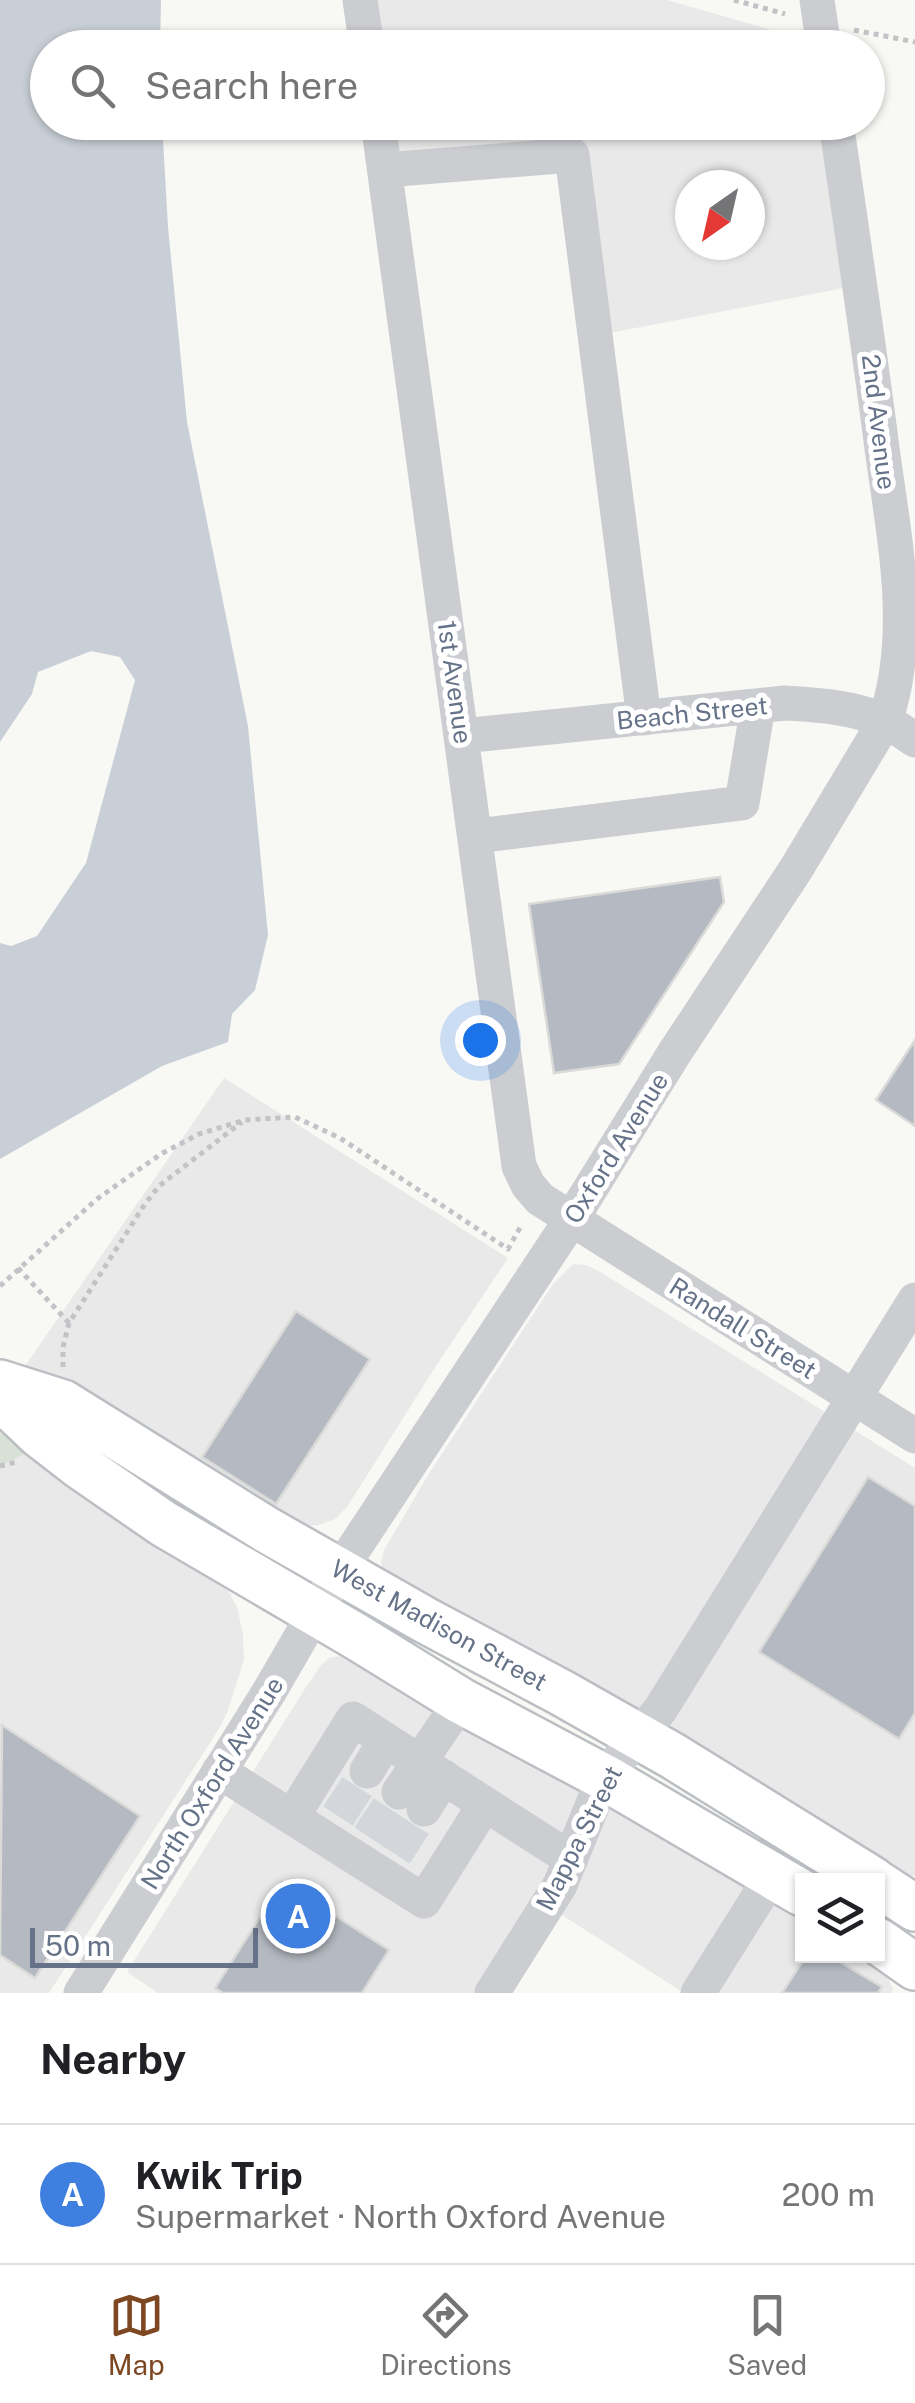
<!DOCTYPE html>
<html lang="en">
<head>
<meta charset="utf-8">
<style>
  :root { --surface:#fff; --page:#f6f6f6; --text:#202124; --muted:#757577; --line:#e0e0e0; --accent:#7d4722 }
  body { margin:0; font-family:"Public Sans",sans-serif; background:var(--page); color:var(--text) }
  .controls { position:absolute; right:30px; bottom:30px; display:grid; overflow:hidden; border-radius:0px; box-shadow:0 2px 8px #0004 }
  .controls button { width:90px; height:90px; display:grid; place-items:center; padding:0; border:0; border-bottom:2px solid var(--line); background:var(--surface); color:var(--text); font:50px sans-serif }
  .compass { position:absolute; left:675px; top:170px; width:90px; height:90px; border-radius:50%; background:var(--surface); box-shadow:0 2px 8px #0004; rotate:214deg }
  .scale { position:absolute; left:30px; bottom:25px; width:228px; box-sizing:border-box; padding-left:10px; border:5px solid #657288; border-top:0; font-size:28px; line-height:35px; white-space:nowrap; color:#657288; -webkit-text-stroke:8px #fff; paint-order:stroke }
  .you { position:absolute; left:480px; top:1040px; width:35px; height:35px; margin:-25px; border:8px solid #fff; border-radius:50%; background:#1a73e8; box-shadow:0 0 0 15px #1a73e833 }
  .badge { display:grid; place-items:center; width:65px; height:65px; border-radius:50%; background:var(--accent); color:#fff; font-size:32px; font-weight:700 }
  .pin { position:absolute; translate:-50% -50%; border:5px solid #fff; box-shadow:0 2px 10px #0006 }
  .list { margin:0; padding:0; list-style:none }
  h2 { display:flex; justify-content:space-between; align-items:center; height:130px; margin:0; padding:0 40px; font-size:42px }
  h2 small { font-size:32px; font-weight:400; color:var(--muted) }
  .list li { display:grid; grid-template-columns:65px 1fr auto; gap:30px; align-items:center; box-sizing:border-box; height:140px; padding:0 40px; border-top:2px solid var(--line) }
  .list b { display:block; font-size:38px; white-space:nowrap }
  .list p { margin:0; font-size:32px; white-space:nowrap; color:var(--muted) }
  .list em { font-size:32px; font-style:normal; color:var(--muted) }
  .icon { flex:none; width:55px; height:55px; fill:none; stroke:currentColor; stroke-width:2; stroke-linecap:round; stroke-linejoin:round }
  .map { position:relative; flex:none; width:915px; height:1993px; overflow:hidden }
  .search { position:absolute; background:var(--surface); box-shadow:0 2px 8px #0004; left:30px; right:30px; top:30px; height:110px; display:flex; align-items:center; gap:25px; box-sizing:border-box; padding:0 35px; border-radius:55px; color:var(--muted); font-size:38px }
  .sheet { height:270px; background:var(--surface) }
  nav { display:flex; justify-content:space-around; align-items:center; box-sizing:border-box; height:140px; border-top:2px solid var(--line); background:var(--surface); font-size:28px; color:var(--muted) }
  nav a { display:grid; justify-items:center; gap:5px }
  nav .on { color:var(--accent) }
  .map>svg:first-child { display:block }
  .built { fill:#e9e9e9; fill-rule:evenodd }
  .green { fill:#d8e1d6 }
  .water { fill:#c8cfd6 }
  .building { fill:#b5bac2; stroke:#dadad8; stroke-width:2.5 }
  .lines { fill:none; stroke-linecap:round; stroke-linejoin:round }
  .minor-tunnel { stroke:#d3d6da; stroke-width:35; stroke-dasharray:35 18; stroke-linecap:butt }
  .major-casing { stroke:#bbbec2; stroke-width:50 }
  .path { stroke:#c1c3c6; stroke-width:5; stroke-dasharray:5 5; stroke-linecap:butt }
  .minor { stroke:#cbcdd1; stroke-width:35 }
  .major { stroke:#fff; stroke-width:45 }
  .labels { text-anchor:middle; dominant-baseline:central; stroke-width:10; stroke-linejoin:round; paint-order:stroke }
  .street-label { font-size:25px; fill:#657288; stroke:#fff }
</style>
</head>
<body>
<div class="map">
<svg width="915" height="1993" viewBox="0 0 915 1993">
  <rect width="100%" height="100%" fill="#f8f8f5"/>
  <!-- built -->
  <path class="built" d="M360 0H667L824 45V47H367Z
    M378 123H836L860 285 599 335 572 155 385 170ZM690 185H750V245H690Z
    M224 1078 508 1258 434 1369 347 1507 335 1519 319 1525 303 1526 60 1382 25 1366Z
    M573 1264 586 1265 602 1273 915 1468V1876L904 1875 385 1573 381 1563 384 1550 428 1475 553 1284Z
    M28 1452 209 1575 228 1591 237 1607 243 1634 244 1660 227 1713 217 1732 49 1993H0V1466Z
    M340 1656 352 1658 690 1853 802 1922V1956H858L887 1976 893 1989 891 1993H684L540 1901 479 1993H158L127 1972 306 1687 322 1664 329 1658Z"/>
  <!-- green -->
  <path class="green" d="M0 1432 28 1452 0 1466Z"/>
  <!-- water -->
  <path class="water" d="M0 0H161L160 47 48 48V122L162 123 168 227 187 422 248 726 268 935 255 990 232 1014 228 1042 162 1066 0 1159V943L11 946 37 936 86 863 135 680 120 657 91 651 38 672 32 694 0 742Z"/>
  <!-- building -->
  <path class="building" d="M720 877 724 902 619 1064 554 1073 529 904Z
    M915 1040V1126L876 1100Z
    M296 1311 370 1359 276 1504 202 1457Z
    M868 1477 915 1506V1713L899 1739 759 1652Z
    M2 1725 140 1816 35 1978 0 1955Z
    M282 1882 389 1950 362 1993H223L215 1988Z
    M806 1956H830L882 1987 878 1993H782Z"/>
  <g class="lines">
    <!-- minor-tunnel -->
    <path class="minor-tunnel" d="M338 1816 367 1771
      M369 1837 399 1792
      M395 1854 424 1809"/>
    <defs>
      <path id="major" d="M0 1383 63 1403 267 1530 425 1620 562 1693 673 1756 873 1880
        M0 1397 40 1435 80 1466 164 1524 357 1637 461 1701 604 1777 802 1893
        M878 1884 915 1908
        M878 1941 915 1967"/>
    </defs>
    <!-- major casing -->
    <use href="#major" class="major-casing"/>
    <!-- path -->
    <path class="path" d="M734 0 785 14
      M854 30 915 42
      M18 1268 69 1323
      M0 1286 97 1199 161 1154 199 1134 245 1120 295 1117 340 1138 508 1249 521 1226
      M63 1367V1347L69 1323 145 1204 159 1186 242 1122
      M0 1466 16 1462"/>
    <!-- minor -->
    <path class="minor" d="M360 0 367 48
      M817 0 824 48
      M378 122 519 1166 528 1185 540 1199 915 1436
      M385 170 572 155 644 718
      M462 736 785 703C818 705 857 707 888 723 897 727 906 734 915 740
      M476 836 742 803 758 706
      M219 1771 424 1901 485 1804 571 1859
      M367 1771 386 1740
      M399 1792 461 1701
      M424 1809 444 1777
      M292 1817 353 1719 485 1804
      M81 1993 269 1692 339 1571 571 1220 675 1052 796 869 885 721C915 633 894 538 882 448 868 340 852 231 836 122
      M492 1993 560 1885 604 1777 660 1710 915 1300
      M698 1993 773 1874"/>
    <!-- major -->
    <use href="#major" class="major"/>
  </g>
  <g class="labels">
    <!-- street labels -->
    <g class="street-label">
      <text transform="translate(879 422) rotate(83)">2nd Avenue</text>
      <text transform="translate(455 682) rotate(82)">1st Avenue</text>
      <text transform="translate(692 713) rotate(-6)">Beach Street</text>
      <text transform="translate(616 1148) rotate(-58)">Oxford Avenue</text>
      <text transform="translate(743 1328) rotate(32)">Randall Street</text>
      <text transform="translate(439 1625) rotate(29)">West Madison Street</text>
      <text transform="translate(212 1783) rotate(-58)">North Oxford Avenue</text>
      <text transform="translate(579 1838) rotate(-63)">Mappa Street</text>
    </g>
  </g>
</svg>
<div class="controls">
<button><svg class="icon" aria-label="layers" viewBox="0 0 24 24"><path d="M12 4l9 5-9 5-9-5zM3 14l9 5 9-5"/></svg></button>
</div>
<svg class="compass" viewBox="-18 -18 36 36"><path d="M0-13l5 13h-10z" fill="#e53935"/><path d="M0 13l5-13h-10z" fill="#757577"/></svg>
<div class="scale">50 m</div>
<div class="you"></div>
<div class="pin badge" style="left:298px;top:1916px;background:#3f7fe0">A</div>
<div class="search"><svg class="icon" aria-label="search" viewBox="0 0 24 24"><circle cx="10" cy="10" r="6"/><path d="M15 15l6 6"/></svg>Search here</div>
</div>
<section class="sheet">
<h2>Nearby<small></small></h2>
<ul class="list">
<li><span class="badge" style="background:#3f7fe0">A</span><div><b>Kwik Trip</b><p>Supermarket · North Oxford Avenue</p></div><em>200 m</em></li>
</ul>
</section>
<nav>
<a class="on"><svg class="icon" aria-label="map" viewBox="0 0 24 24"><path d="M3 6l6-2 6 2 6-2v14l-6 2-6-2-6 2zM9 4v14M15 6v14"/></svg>Map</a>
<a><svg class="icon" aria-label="directions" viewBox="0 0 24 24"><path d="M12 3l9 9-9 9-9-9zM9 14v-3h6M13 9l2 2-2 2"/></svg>Directions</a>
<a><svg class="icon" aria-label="saved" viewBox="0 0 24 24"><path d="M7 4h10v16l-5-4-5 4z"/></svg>Saved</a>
</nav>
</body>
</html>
